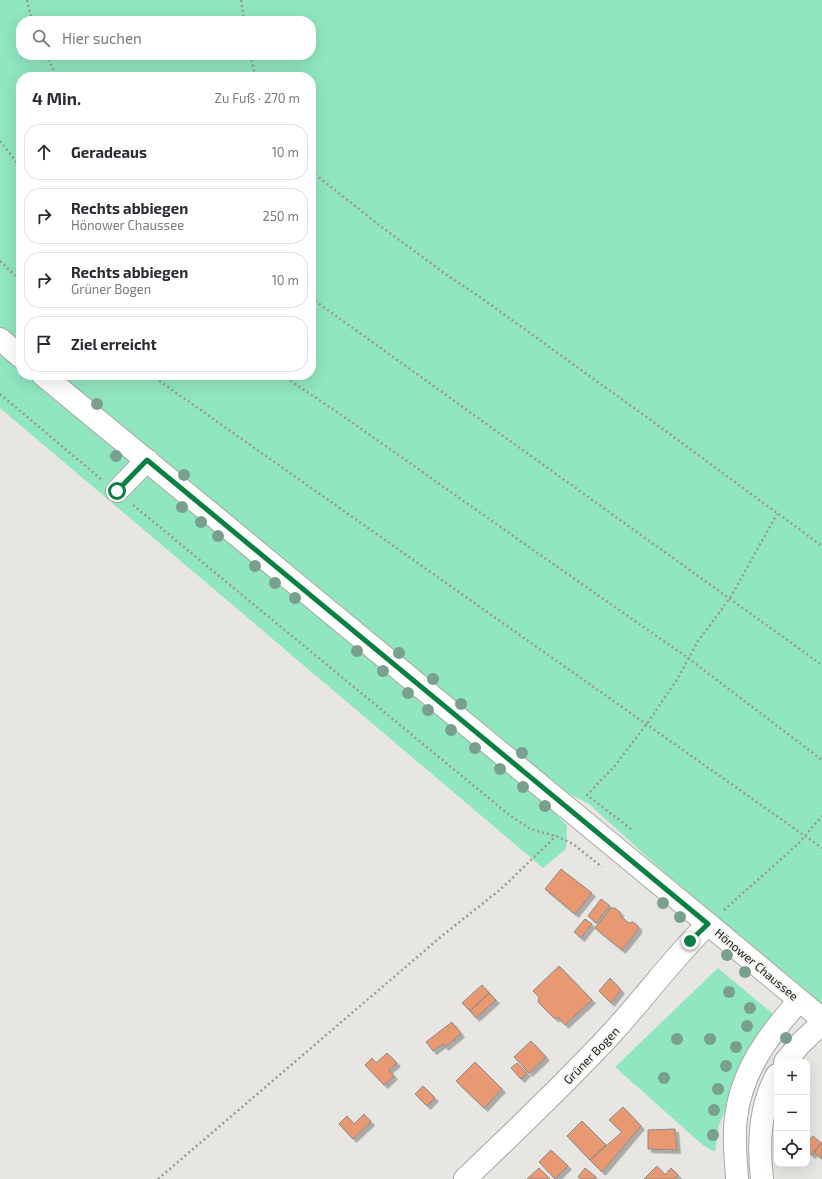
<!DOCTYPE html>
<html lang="de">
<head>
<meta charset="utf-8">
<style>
  :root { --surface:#fff; --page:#f7f7f7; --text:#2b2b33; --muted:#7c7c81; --line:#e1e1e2 }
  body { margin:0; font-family:"Exo 2",sans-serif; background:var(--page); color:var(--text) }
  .controls { position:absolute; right:12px; bottom:12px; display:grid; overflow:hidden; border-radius:8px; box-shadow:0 4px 16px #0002 }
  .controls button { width:36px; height:36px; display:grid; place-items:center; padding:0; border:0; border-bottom:1px solid var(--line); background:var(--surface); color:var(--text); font:20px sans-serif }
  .stop { position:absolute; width:12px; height:12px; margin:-9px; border:3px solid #0b8043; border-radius:50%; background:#fff }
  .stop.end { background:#0b8043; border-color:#fff; box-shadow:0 1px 4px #0008 }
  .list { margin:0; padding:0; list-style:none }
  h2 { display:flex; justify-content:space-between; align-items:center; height:52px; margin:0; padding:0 16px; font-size:17px }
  h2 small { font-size:13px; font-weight:400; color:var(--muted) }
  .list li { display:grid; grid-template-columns:26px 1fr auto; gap:12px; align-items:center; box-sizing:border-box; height:56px; margin:0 8px 8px; padding:0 8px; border:1px solid var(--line); border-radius:16px }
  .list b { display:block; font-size:15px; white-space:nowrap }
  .list p { margin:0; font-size:13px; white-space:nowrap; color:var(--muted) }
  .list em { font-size:13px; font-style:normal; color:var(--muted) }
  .icon { flex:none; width:22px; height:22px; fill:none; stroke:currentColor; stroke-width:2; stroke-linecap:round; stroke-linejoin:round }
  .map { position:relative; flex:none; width:822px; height:1179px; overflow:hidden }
  .search { position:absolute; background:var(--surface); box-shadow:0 4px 16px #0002; left:16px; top:16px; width:300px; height:44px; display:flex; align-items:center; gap:10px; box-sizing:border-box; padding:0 14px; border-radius:16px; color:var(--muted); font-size:15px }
  .panel { position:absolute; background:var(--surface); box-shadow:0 4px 16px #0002; left:16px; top:72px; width:300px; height:308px; border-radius:16px }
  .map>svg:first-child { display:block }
  .green { fill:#8fe6bf; fill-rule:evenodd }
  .building { fill:#e99972; stroke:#8d8987; filter:url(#shadow) }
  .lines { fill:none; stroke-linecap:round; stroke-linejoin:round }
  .minor-casing { stroke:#a9a7a3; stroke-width:24 }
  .major-casing { stroke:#a9a7a3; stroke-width:24 }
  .path { stroke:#9b9997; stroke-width:2.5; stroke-dasharray:2 3; stroke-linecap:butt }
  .minor { stroke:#fff; stroke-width:22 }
  .major { stroke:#fff; stroke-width:22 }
  .tree { fill:#79a08f }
  .route { stroke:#0b8043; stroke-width:5 }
  .labels { text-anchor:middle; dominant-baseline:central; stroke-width:3.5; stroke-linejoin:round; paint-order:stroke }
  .street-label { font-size:12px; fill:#181716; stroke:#f5f3ef }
</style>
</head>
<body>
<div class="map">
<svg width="822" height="1179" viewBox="0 0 822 1179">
  <defs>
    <filter id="shadow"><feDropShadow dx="3.5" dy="3.5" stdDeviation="0" flood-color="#0004"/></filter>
  </defs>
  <rect width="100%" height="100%" fill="#e8e6e2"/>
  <!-- green -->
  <path class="green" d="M0 0H822V1005L710 914 589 804 549 783 43 375H311V77H21V357L0 339ZM21 21H311V55H21Z
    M0 353 21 370V375H27L545 802 567 826 566 849 543 868 0 408Z
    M718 968 773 1014 736 1084 719 1125 715 1152 704 1146 615 1067Z"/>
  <!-- building -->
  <path class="building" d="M561 869 592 893 575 914 545 889Z
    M601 899 610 906 596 923 588 916Z
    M611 908H615L620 912V916L629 923 633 922 638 926V930L622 950 595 928Z
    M585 919 592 924 581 938 574 932Z
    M559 966 592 1000 565 1025 559 1018H554L538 1002 539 997 533 991Z
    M610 978 621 990 611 1003 599 991Z
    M482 985 489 993 470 1011 462 1003Z
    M489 993 496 1000 476 1018 470 1011Z
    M452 1022 461 1034 445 1047 443 1044 433 1051 426 1042Z
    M531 1041 546 1057 529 1073 514 1057Z
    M387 1053 397 1063 389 1070 394 1076 384 1085 365 1065 372 1058 376 1063Z
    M475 1062 502 1089 484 1108 456 1081Z
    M517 1063 527 1073 521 1079 511 1068Z
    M423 1086 435 1098 427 1106 415 1094Z
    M623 1107 641 1126 602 1172 590 1160 622 1132 609 1120Z
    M364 1114 371 1122 353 1139 339 1124 347 1116 354 1124Z
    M582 1121 606 1145 590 1160 567 1136Z
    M675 1129 677 1150 648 1149V1130Z
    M813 1136 821 1143 812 1155 807 1151V1143Z
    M821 1143H822V1159L814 1152Z
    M551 1150 568 1166 555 1179 539 1162Z
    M657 1166 665 1175 671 1168 678 1175 674 1179H644Z
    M539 1168 550 1179H527Z
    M585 1168 596 1177 594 1179H581L578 1177Z"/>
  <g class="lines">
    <defs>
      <path id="minor" d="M117 491 147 460
        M785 1062 800 1044 822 1023
        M465 1179C515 1131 565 1084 612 1033 645 997 674 957 708 924
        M737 1179C736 1159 733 1138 736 1118 741 1072 769 1034 799 1001
        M762 1179C758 1144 759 1107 777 1075"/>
      <path id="major" d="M0 339 21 357
        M43 375 708 924 822 1019"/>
    </defs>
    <!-- minor casing -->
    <use href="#minor" class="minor-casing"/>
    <!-- major casing -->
    <use href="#major" class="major-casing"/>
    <!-- path -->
    <path class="path" d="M27 0 32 21
      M241 0 244 21
      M46 55 57 77
      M250 55 256 77
      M0 141 21 168
      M311 171 379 225 444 273 477 295 641 413 822 546
      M0 261 21 281
      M311 298 822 665
      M151 375 822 848
      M282 375 353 423 526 545 688 658 822 760
      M0 394 101 479
      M133 505 508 814 530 829 556 836 573 844 602 867
      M631 829 587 795 613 768 646 725 678 678 698 641 730 598 777 514
      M724 910 798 844 822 816
      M158 1179 443 935 501 889 556 836"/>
    <!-- minor -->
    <use href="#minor" class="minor"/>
    <!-- major -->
    <use href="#major" class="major"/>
  </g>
  <!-- trees -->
  <g class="tree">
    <circle cx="97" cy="404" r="6"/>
    <circle cx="116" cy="456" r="6"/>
    <circle cx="184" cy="475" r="6"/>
    <circle cx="182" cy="507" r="6"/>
    <circle cx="201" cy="522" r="6"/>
    <circle cx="218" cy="536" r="6"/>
    <circle cx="255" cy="566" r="6"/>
    <circle cx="275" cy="583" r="6"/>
    <circle cx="295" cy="598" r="6"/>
    <circle cx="357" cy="651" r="6"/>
    <circle cx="399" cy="653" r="6"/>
    <circle cx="383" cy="671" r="6"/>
    <circle cx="433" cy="679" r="6"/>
    <circle cx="408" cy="693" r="6"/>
    <circle cx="461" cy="704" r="6"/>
    <circle cx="428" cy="710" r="6"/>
    <circle cx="451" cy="730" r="6"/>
    <circle cx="475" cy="748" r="6"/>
    <circle cx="522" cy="753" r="6"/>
    <circle cx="500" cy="769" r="6"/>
    <circle cx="523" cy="787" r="6"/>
    <circle cx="545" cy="806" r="6"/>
    <circle cx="663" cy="903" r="6"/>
    <circle cx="680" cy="917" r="6"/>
    <circle cx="727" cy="955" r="6"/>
    <circle cx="745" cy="972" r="6"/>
    <circle cx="729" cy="992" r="6"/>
    <circle cx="750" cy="1008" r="6"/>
    <circle cx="747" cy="1026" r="6"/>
    <circle cx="786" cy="1038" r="6"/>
    <circle cx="677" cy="1039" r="6"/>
    <circle cx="710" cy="1039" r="6"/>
    <circle cx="736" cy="1047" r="6"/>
    <circle cx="726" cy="1066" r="6"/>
    <circle cx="664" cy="1078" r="6"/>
    <circle cx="718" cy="1089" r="6"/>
    <circle cx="714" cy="1110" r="6"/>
    <circle cx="713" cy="1135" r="6"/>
  </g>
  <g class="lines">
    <!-- route -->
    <path class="route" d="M117 491 147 460 708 924 690 941"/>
  </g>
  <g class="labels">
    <!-- street labels -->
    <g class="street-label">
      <text transform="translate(757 964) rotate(40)">Hönower Chaussee</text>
      <text transform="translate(591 1055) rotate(-46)">Grüner Bogen</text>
    </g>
  </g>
</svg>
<div class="controls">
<button>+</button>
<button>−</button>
<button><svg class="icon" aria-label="locate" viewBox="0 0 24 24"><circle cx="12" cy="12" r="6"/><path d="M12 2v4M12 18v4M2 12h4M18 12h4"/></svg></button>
</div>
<div class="stop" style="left:117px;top:491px"></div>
<div class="stop end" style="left:690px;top:941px"></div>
<div class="search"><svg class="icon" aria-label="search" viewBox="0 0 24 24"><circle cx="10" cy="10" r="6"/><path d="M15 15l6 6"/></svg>Hier suchen</div>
<section class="panel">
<h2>4 Min.<small>Zu Fuß · 270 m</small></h2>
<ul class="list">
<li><svg class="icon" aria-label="ahead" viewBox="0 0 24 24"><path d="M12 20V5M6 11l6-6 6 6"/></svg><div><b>Geradeaus</b></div><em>10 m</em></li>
<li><svg class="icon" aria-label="right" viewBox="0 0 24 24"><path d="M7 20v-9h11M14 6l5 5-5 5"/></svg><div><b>Rechts abbiegen</b><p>Hönower Chaussee</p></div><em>250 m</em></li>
<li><svg class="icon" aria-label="right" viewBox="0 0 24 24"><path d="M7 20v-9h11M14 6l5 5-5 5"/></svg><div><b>Rechts abbiegen</b><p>Grüner Bogen</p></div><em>10 m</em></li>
<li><svg class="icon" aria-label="arrive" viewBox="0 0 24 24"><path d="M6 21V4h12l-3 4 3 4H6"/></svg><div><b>Ziel erreicht</b></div></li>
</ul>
</section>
</div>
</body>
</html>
